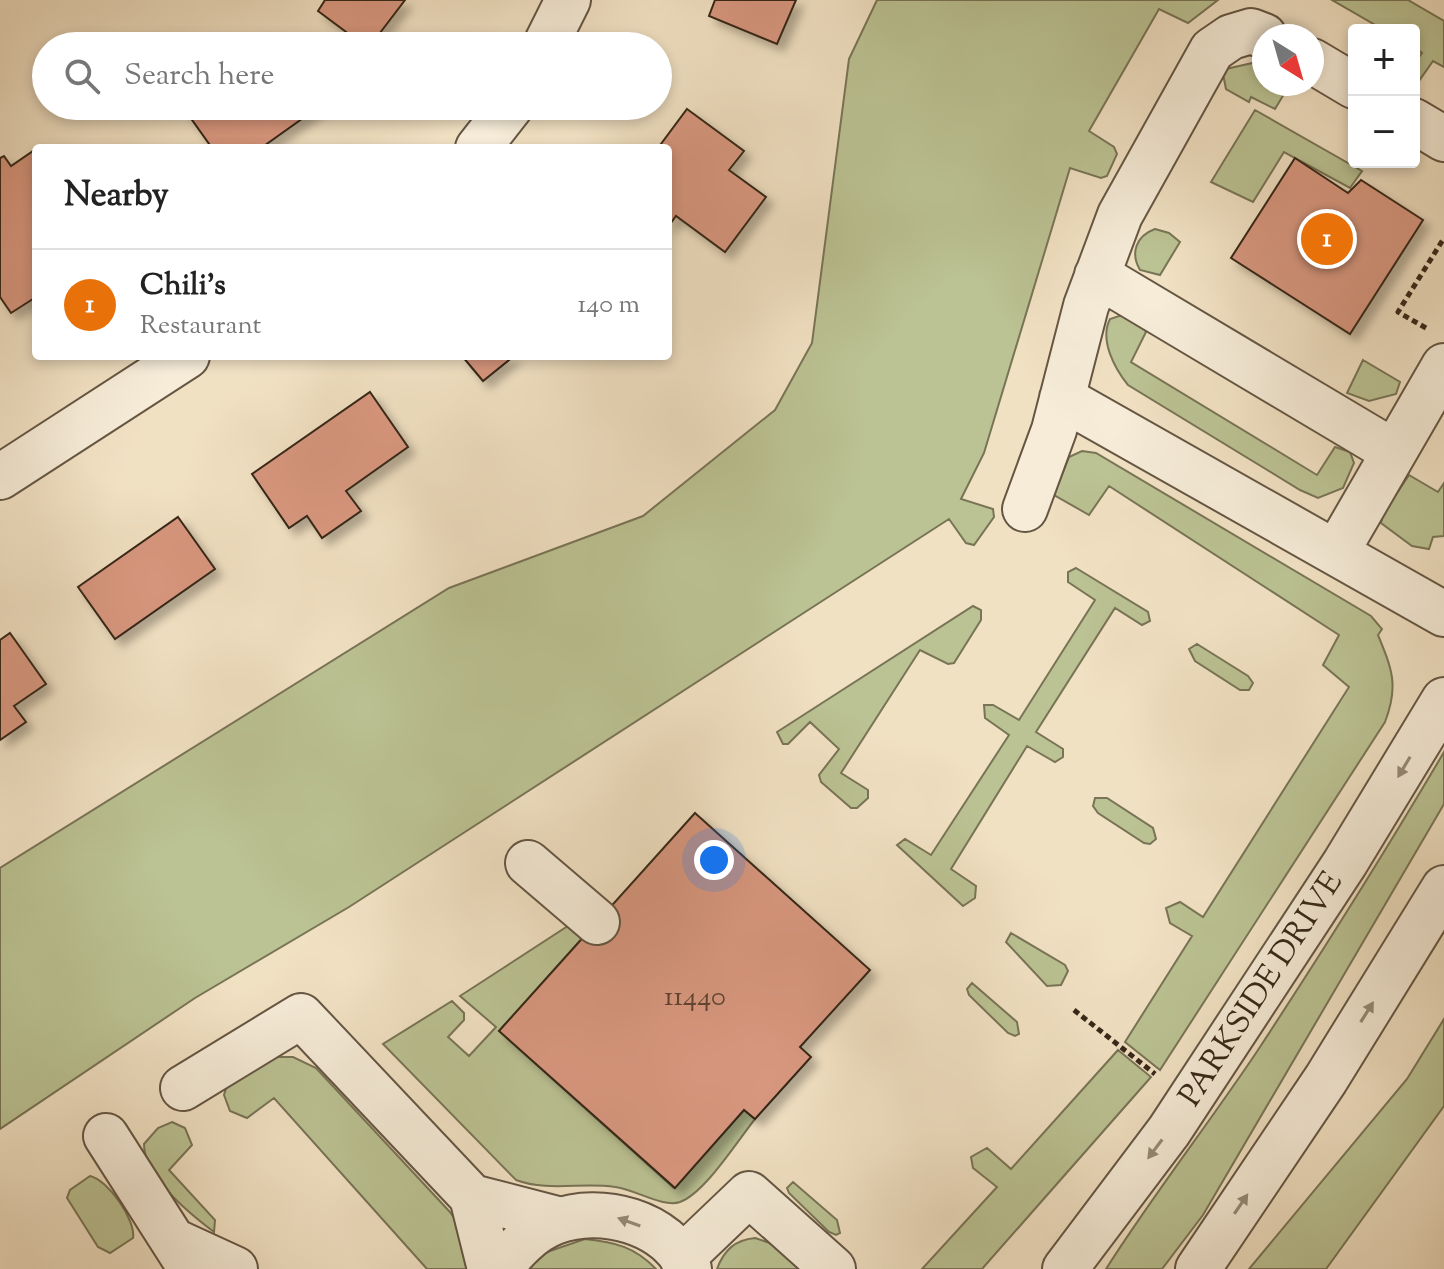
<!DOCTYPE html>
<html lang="en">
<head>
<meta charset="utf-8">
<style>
  :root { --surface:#fff; --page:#f2f2f2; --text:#222; --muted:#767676; --line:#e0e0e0; --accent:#8f2418 }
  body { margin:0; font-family:"Sorts Mill Goudy",serif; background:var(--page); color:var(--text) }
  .controls { position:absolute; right:24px; top:24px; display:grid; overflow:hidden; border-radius:8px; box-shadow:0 4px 12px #0003 }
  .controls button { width:72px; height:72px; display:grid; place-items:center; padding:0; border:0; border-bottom:2px solid var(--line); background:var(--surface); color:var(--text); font:40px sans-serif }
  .compass { position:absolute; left:1252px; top:24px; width:72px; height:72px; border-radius:50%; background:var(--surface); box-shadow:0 4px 12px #0003; rotate:143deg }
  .you { position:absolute; left:714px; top:860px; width:28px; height:28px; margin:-20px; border:6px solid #fff; border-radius:50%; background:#1a73e8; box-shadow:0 0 0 12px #1a73e833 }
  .badge { display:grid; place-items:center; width:52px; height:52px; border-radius:50%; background:var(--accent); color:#fff; font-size:26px; font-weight:700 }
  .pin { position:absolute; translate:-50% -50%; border:4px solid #fff; box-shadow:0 2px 8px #0006 }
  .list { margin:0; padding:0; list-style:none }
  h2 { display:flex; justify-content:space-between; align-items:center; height:104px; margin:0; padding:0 32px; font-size:34px }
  h2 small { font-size:26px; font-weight:400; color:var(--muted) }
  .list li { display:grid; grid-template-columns:52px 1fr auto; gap:24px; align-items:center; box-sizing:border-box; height:112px; padding:0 32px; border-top:2px solid var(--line) }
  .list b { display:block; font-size:30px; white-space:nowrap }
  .list p { margin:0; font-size:26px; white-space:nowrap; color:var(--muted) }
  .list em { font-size:26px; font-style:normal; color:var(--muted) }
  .icon { flex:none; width:44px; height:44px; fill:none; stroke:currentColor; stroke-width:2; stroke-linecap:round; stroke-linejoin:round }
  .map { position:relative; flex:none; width:1444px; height:1269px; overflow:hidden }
  .search { position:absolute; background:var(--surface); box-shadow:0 4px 12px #0003; left:32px; top:32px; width:640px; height:88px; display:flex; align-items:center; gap:20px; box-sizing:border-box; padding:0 28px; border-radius:44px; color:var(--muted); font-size:30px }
  .panel { position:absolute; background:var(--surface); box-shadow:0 4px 12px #0003; left:32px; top:144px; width:640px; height:216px; border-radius:8px }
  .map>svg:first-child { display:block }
  .green { fill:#bbc293; stroke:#787456; stroke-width:2 }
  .building { fill:#d8977f; stroke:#362718; stroke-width:2; filter:url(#shadow) }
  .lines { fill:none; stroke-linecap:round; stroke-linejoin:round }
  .minor-casing { stroke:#655643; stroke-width:48 }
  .path { stroke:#362718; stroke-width:5; stroke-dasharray:6 4; stroke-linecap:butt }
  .minor { stroke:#f6ecd8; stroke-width:44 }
  .oneway { fill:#968a78 }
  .labels { text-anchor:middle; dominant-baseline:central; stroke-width:7; stroke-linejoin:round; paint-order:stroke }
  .number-label { font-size:28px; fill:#5e4332 }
  .street-label { font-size:32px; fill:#362718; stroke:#f6ecd8 }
</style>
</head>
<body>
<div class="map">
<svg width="1444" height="1269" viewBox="0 0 1444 1269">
  <defs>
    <filter id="shadow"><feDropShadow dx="7" dy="7" stdDeviation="4" flood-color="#0004"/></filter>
  </defs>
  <rect width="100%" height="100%" fill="#f1e1c3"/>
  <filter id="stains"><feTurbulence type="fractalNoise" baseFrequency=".0025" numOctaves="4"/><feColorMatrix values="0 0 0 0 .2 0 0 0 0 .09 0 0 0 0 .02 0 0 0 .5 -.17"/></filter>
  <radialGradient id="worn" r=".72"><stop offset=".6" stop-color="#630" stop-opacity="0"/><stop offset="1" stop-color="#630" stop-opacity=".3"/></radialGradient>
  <!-- green -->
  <path class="green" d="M877 0H1218L1188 23 1159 9 1089 131 1114 147 1117 154 1107 176 1101 178 1070 168 984 453 961 499 993 509 994 517 974 545 966 543 949 519 349 907 195 998 0 1129V868L449 588 643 516 775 410 812 343 849 59Z
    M1332 0H1408L1444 21V67L1433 61 1414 88V64L1422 53 1414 47V30H1384Z
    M1261 61 1264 62V84H1290L1275 109 1251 97 1249 102 1226 89 1223 74 1226 69Z
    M1255 110 1362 171 1350 188 1284 152 1253 202 1211 182Z
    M1155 229 1169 233 1180 242 1160 275 1140 270C1130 253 1136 236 1155 229Z
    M1122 315 1143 326 1146 332 1131 362 1317 475 1335 447 1350 452 1354 463 1343 488 1318 498 1300 490 1128 385C1115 369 1099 340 1110 319Z
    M1363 360 1400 382 1396 394 1369 401 1347 393Z
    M1082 451 1096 453 1371 616 1382 629 1378 635C1392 669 1399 686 1385 722L1160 1070 1125 1042 1192 936 1170 923 1166 908 1180 902 1203 917 1349 687 1323 665 1339 635 1109 486 1089 515 1054 495 1069 457Z
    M1409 475 1438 492 1444 483V536L1433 537 1429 549 1412 546 1381 523 1383 514Z
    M1076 568 1148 612 1150 621 1142 625 1115 608 1036 732 1063 749V757L1055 762 1027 746 951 869 976 886 975 898 963 906 897 845 905 839 931 855 1009 735 985 718 984 705H993L1019 720 1095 600 1068 582V572Z
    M973 606 981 610V620L954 663 948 664 920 650 841 773 868 790V798L857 808H851L821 782 819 775 839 749 810 722 788 744H783L777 732Z
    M1197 644 1248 676 1253 683 1249 690H1240L1195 661 1189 649Z
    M1444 752V804L1203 1215 1162 1269H1106C1153 1195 1207 1126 1256 1053 1321 954 1384 854 1444 752Z
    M1095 798H1107L1153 828 1156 839 1150 844 1144 843 1098 813 1093 806Z
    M571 924 585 935 499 1031 674 1188 744 1110 755 1119C738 1140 705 1193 680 1202 663 1208 634 1189 615 1187 582 1182 548 1192 516 1180L383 1044 452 1001 464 1013V1020L448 1037 469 1056 496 1027 460 996Z
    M1011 933 1065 965 1068 971 1061 985 1047 986 1006 942Z
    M972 983 1017 1022 1019 1034 1015 1036 1008 1033 969 995 967 989Z
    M1444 1019V1106L1326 1269H1249L1407 1079Z
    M1118 1050 1151 1077 982 1269H922L997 1187 973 1168 971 1157 987 1148 1011 1169Z
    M274 1057H293L316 1068 449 1211 462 1228 472 1269H427L274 1098 247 1118 230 1111 224 1095 227 1085Z
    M172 1122 185 1128 192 1145 169 1170 215 1220 214 1232C190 1214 144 1177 144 1144L158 1128Z
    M90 1176C108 1180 136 1220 133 1238L110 1253 98 1247 67 1198 70 1190Z
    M793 1182 837 1220 840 1233 836 1235 829 1232 789 1193 787 1188Z
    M755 1238 773 1244 799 1269H717C724 1250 735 1240 755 1238Z
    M585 1239C615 1242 635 1247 656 1269H528L547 1252Z"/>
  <!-- building -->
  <path class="building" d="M325 0H405L370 46H365L318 11Z
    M715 0H796L777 44 709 16Z
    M191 106H320L261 148H212L185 110Z
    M687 109 744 151 729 170 766 197 725 252 676 216 668 227V148H658Z
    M36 149V297L11 313 0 297V158L4 156 11 166Z
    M1295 158 1348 193 1361 180 1423 220 1350 334 1231 258Z
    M462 356H514L483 381Z
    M370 392 408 447 346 491 361 511 322 538 307 516 289 528 252 474Z
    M178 517 215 569 115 639 78 587Z
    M10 633 46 684 14 706 26 722 0 740V640Z
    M695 813 870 970 800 1047 811 1057 755 1119 744 1110 675 1188 499 1031Z"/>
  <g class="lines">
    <defs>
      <path id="minor" d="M545 46 568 0
        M1312 61 1354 86
        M1414 121 1444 139
        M478 148 511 106
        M1097 275 1394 452
        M1062 398 1444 614
        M0 477 187 356
        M1025 509 1054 430 1086 306 1120 215 1212 50 1231 37 1251 31 1264 36
        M1337 551 1444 366
        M528 863 597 922
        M183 1088 301 1016 472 1197 490 1269
        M106 1136 191 1269
        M472 1197 561 1220
        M174 1241 235 1269
        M682 1258 749 1194 833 1269
        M499 1269C515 1250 531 1231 555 1222 601 1204 667 1222 689 1269
        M1065 1269 1169 1131 1345 863 1444 700
        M1198 1269 1326 1079 1444 888"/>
    </defs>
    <!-- minor casing -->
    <use href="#minor" class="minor-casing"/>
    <!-- path -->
    <path class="path" d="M1426 328 1398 312 1444 238
      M1074 1010 1155 1074"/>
    <!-- minor -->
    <use href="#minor" class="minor"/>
  </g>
  <!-- one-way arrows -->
  <defs><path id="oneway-solid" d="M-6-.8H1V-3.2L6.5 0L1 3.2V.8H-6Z" transform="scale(2)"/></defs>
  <g class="oneway">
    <use href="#oneway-solid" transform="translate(1404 767) rotate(121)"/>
    <use href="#oneway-solid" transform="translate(1367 1012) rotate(-58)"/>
    <use href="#oneway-solid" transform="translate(1155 1149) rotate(127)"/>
    <use href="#oneway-solid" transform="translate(1241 1204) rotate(-56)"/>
    <use href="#oneway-solid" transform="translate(629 1222) rotate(-160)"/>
  </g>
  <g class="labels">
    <!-- number labels -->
    <g class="number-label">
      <text x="695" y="998">11440</text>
    </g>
    <!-- street labels -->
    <g class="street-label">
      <text transform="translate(1262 990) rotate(-57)">PARKSIDE DRIVE</text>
    </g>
  </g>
  <rect width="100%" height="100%" filter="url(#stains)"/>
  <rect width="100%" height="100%" fill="url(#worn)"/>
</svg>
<div class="controls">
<button>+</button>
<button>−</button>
</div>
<svg class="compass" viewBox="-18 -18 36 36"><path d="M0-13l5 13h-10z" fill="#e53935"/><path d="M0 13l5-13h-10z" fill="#767676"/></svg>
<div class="you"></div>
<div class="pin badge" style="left:1327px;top:239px;background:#e8710a">1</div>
<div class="search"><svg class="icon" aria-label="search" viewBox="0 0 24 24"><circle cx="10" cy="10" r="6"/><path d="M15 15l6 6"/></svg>Search here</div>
<section class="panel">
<h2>Nearby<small></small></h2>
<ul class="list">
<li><span class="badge" style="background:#e8710a">1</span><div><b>Chili's</b><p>Restaurant</p></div><em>140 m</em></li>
</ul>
</section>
</div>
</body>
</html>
